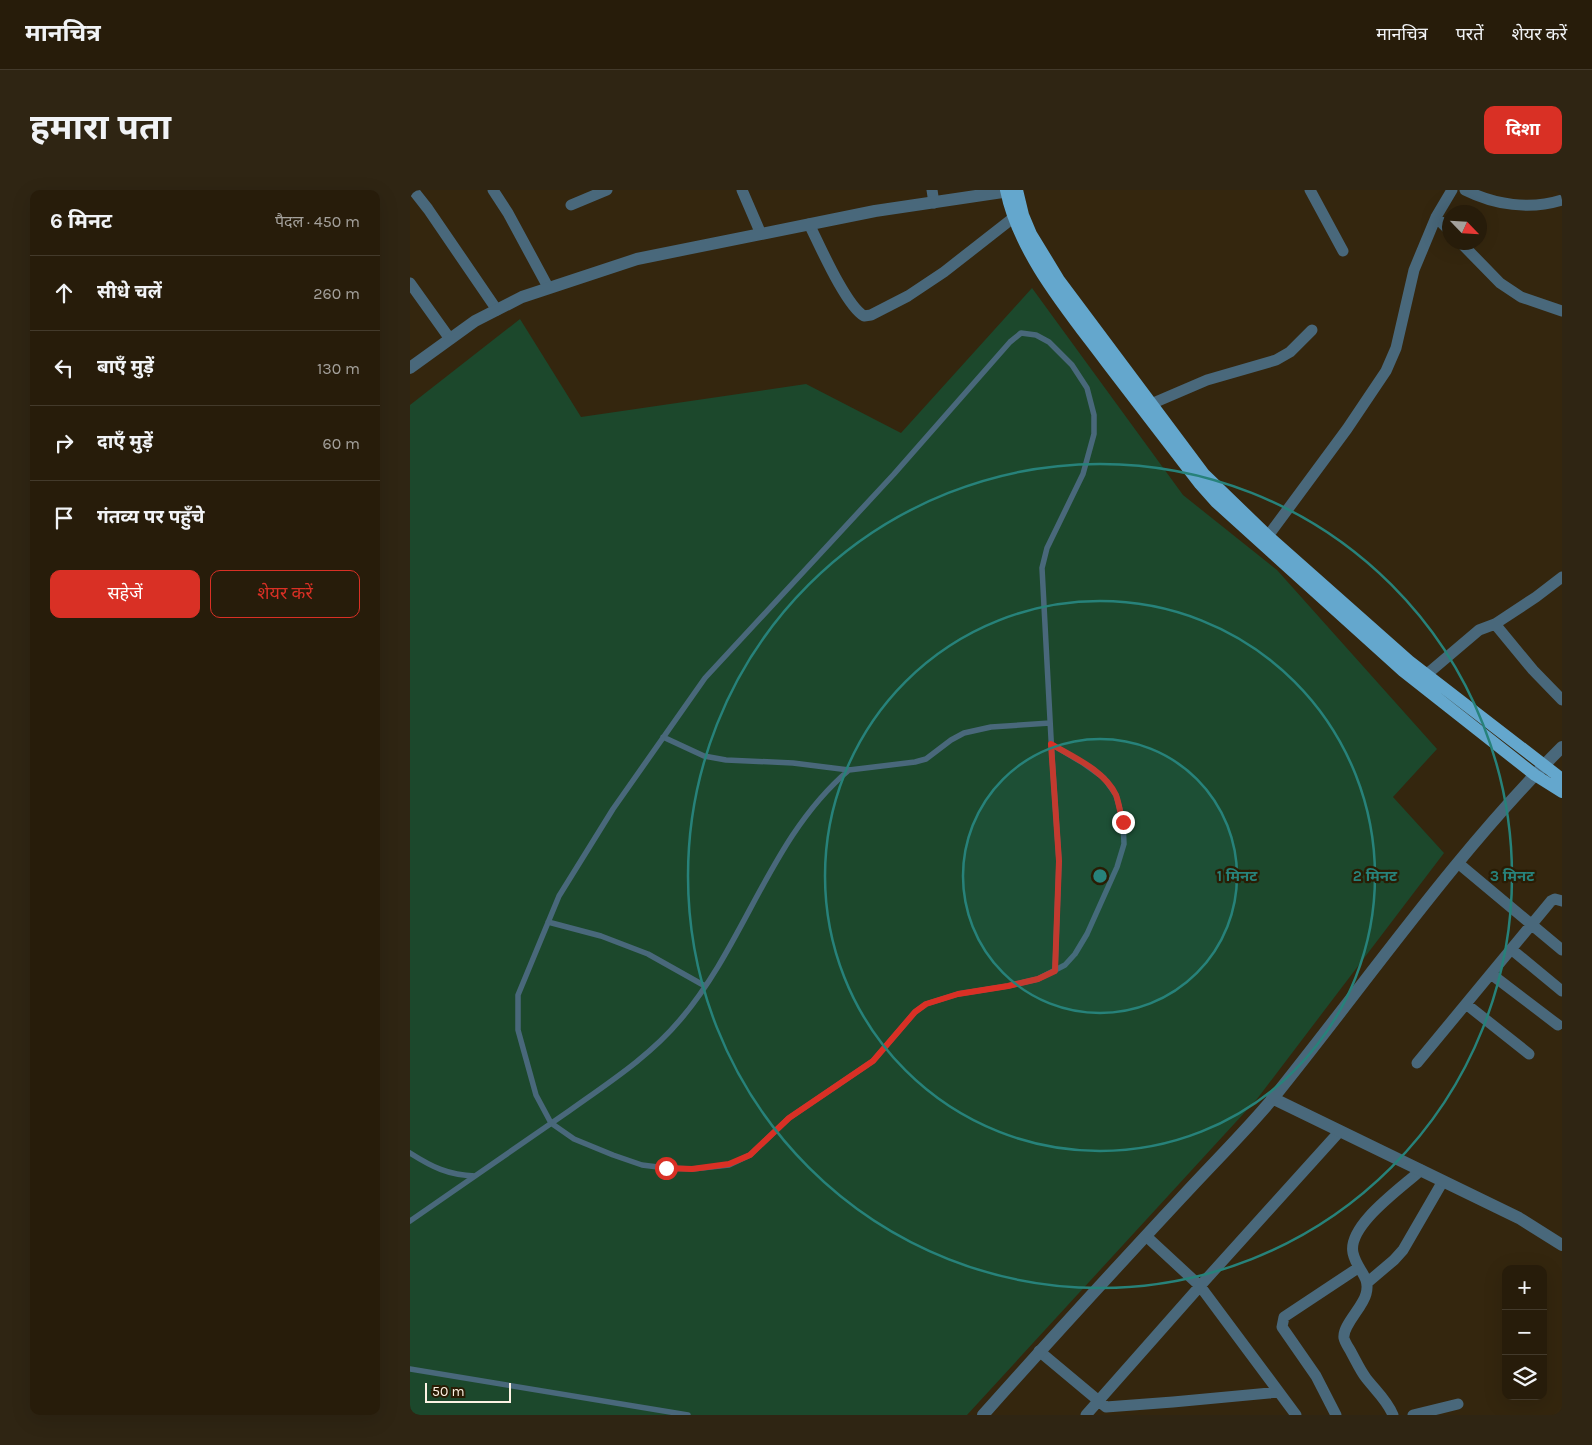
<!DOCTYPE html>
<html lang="hi">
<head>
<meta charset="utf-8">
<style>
  :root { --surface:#271c0a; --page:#2f2513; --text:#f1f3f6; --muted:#a4a19c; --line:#433a2b; --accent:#d93025 }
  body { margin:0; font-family:Karla,"Noto Sans Devanagari",sans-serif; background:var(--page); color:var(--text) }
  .controls { position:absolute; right:15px; bottom:15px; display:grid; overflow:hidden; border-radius:10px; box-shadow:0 5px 20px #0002 }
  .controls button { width:45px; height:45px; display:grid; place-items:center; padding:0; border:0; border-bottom:1px solid var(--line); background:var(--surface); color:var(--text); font:25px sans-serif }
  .compass { position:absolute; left:1032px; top:15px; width:45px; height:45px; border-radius:50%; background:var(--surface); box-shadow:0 5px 20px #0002; rotate:115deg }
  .scale { position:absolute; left:15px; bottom:12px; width:86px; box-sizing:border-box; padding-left:5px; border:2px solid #fcf2e3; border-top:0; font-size:14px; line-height:18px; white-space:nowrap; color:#fcf2e3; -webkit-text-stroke:4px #2a1c04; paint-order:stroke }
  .stop { position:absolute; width:15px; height:15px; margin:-11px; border:4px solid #d93025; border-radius:50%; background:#fff }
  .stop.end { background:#d93025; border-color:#fff; box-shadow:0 1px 5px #0008 }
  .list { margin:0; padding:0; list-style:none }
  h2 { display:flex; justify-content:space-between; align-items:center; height:65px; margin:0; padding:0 20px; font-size:21px }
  h2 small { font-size:16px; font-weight:400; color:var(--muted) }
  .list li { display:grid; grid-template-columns:32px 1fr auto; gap:15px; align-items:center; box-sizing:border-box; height:75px; padding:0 20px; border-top:1px solid var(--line) }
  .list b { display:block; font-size:19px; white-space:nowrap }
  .list em { font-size:16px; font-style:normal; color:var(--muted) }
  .actions { display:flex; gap:10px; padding:15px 20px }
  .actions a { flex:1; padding:11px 0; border:1px solid var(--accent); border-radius:10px; text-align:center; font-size:18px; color:var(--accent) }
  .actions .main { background:var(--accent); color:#fff }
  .icon { flex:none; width:28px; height:28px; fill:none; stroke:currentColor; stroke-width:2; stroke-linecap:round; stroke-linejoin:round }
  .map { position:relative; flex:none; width:1152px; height:1225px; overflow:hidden; border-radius:10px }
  header { display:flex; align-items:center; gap:30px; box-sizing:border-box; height:70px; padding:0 25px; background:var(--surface); border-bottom:1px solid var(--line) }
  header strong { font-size:24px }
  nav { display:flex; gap:28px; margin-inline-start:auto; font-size:18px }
  .intro { display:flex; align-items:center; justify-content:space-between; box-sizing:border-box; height:120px; padding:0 30px }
  h1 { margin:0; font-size:35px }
  .button { padding:12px 22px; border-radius:10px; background:var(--accent); color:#fff; font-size:18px; font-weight:700 }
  main { display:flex; gap:30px; padding:0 30px }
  aside { flex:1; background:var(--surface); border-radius:10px; box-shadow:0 5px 20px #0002 }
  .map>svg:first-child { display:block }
  .green { fill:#1c482c }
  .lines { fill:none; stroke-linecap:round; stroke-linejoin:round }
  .service { stroke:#49687b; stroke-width:5.5 }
  .minor { stroke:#49687b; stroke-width:11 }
  .tertiary { stroke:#49687b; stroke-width:12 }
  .primary { stroke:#64a7cd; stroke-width:12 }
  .route { stroke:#d93025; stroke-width:6 }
  .ring { fill:none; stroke:#27827a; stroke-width:2.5 }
  .centre { fill:#27827a; stroke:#2a1c04; stroke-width:2.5 }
  .ring-label { font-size:15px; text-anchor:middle; font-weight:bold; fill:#27827a; stroke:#2a1c04; stroke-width:4.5; stroke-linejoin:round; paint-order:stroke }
</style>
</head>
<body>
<header>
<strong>मानचित्र</strong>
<nav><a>मानचित्र</a><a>परतें</a><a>शेयर करें</a></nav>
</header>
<div class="intro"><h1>हमारा पता</h1><a class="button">दिशा</a></div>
<main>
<aside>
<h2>6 मिनट<small>पैदल · 450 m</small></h2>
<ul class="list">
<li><svg class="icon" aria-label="ahead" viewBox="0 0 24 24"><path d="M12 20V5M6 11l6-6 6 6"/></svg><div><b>सीधे चलें</b></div><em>260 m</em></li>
<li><svg class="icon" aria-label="left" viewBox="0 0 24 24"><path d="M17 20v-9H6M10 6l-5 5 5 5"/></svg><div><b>बाएँ मुड़ें</b></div><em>130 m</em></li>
<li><svg class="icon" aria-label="right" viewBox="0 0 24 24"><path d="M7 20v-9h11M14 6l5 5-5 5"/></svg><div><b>दाएँ मुड़ें</b></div><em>60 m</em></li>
<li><svg class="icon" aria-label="arrive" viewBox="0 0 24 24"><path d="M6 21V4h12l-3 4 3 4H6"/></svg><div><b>गंतव्य पर पहुँचे</b></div></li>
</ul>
<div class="actions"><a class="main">सहेजें</a><a>शेयर करें</a></div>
</aside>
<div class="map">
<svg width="1152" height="1225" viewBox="0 0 1152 1225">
  <rect width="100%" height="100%" fill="#34260e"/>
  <!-- green -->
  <path class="green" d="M622 98 773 305 867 380 1027 559 983 607 1034 663 847 909 557 1225H0V215L110 129 171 227 396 194 491 243Z"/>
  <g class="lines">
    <!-- service -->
    <path class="service" d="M253 547 294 566 316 570 383 573 439 580 505 572 516 569 541 550 554 543 581 537 640 533
      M641 554 673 573 694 588 706 605 713 631 714 654 707 677 677 744 665 764 655 775 628 789 598 796 548 804 516 814 505 822 463 871 379 928 340 965 319 975 283 979 256 978 232 975 203 965 164 949 141 933 126 905 108 840V805L149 706 203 619 295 488 484 284 600 152 611 143 626 145 639 152 662 175 677 198 684 225V244L673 284 637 358 632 378 642 567 649 671 645 781
      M138 732 191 746 238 764 295 796
      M0 963C22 977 38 985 65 986
      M0 1031C53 994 106 958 159 921 198 893 239 867 270 830 336 753 360 647 439 580
      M0 1179 278 1225"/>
    <!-- minor -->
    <path class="minor" d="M3 0 18 19 87 120
      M83 0 98 23 138 97
      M332 0 351 44
      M522 0 524 13
      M900 0 933 61
      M1055 0C1085 15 1120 20 1152 10
      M161 15 197 0
      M1026 27 1040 41
      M399 34C409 54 436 116 454 126L461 125 498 106 534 82 603 28
      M1050 52 1090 93 1111 107 1152 121
      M0 93 40 149
      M741 214 797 190 866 170 880 162 902 140
      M858 346 937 239 976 181 986 158 1004 80 1026 27 1042 0
      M1085 434 1123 480 1152 510
      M1016 485 1069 440 1085 434 1126 407 1152 387
      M1048 673 1152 760
      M1101 759 1152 801
      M1081 784 1148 835
      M1056 814 1119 864
      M1007 873 1141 711 1145 709 1152 711
      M736 1046 790 1096 886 1225
      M958 1092 984 1070 993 1060 1033 991
      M629 1161 696 1217 763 1212 869 1202
      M676 1225 790 1096 930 941
      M926 1225 906 1186 872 1137 874 1127 948 1078
      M983 1225C977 1210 966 1201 956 1188 950 1180 946 1171 941 1162 939 1158 935 1153 934 1148 932 1136 953 1117 956 1104 961 1086 947 1081 943 1063 937 1035 993 997 1011 980
      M1003 1225 1048 1214"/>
    <!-- tertiary -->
    <path class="tertiary" d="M0 178 65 131 112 107 227 69 465 21 606 0
      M862 908 1109 1028 1152 1055
      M573 1225C638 1152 704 1080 771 1008 802 974 835 942 864 907 959 789 1045 664 1152 557"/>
    <!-- primary -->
    <path class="primary" d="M596 0C609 64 659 122 697 173 728 213 759 254 790 294L806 312 993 481 1125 585 1152 602
      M607 0 613 25 621 44 649 90 794 284 858 346 999 471 1152 589"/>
  </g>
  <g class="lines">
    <!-- route -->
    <path class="route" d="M256 978 282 979 319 974 340 965 379 928 463 871 505 822 516 814 548 804 598 796 628 789 645 781 649 671 641 554C663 567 694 580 706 605 709 613 710 623 713 632"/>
  </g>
  <!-- distance rings -->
  <circle cx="690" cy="686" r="137" fill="#27827a" fill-opacity=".12"/>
  <g class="ring">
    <circle cx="690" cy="686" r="137"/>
    <circle cx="690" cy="686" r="275"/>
    <circle cx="690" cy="686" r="412"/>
  </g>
  <circle cx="690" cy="686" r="8" class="centre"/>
  <g class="ring-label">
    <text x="827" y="691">1 मिनट</text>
    <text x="965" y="691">2 मिनट</text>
    <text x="1102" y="691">3 मिनट</text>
  </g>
</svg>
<div class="controls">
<button>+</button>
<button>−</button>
<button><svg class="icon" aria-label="layers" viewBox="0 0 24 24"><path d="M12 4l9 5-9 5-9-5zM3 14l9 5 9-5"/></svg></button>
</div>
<svg class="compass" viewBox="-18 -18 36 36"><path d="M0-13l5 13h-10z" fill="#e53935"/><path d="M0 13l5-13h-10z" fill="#a4a19c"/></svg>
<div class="scale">50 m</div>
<div class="stop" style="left:256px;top:978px"></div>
<div class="stop end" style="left:713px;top:632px"></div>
</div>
</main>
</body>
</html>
